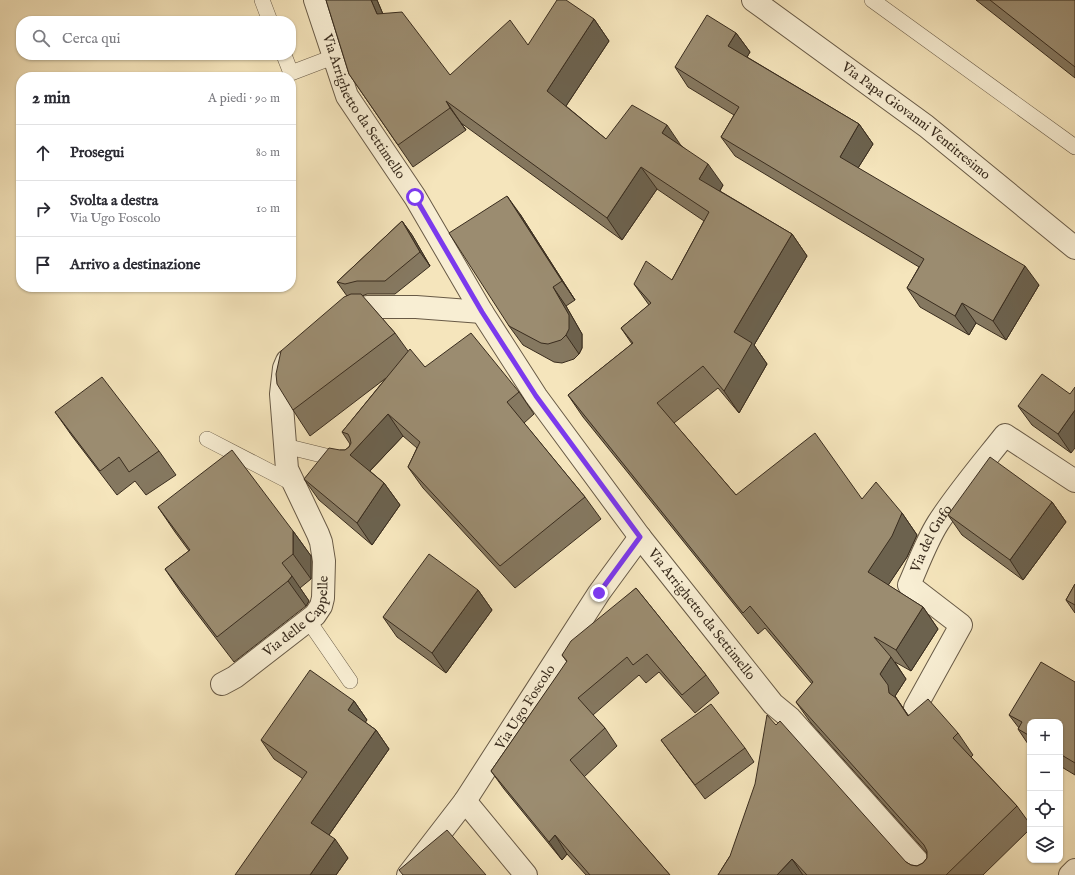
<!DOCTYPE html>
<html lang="it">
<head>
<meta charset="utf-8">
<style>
  :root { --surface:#fff; --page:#f2f2f3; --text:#2b2b33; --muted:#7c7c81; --line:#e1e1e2 }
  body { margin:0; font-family:"IM FELL English",serif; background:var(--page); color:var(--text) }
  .controls { position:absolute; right:12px; bottom:12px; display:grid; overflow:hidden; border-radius:8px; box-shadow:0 1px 3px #0004 }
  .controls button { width:36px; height:36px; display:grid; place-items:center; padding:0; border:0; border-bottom:1px solid var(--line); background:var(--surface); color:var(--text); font:20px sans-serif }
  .stop { position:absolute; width:12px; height:12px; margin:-9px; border:3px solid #7c3aed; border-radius:50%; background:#fff }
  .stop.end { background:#7c3aed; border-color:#fff; box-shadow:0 1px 4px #0008 }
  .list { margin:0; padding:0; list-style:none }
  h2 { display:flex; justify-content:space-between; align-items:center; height:52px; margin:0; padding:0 16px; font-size:17px }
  h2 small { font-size:13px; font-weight:400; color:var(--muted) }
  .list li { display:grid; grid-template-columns:26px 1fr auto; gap:12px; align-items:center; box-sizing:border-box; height:56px; padding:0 16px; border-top:1px solid var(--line) }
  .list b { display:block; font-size:15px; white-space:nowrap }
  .list p { margin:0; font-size:13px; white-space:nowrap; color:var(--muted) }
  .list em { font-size:13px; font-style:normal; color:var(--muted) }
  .icon { flex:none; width:22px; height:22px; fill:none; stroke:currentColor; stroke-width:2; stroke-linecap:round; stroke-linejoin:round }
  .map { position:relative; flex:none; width:1075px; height:875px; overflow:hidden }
  .search { position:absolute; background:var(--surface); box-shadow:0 1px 3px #0004; left:16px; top:16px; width:280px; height:44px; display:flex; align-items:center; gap:10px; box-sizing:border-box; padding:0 14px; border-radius:16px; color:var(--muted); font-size:15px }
  .panel { position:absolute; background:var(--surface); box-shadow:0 1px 3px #0004; left:16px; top:72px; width:280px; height:220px; border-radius:16px }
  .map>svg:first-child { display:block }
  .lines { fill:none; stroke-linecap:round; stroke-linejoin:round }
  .lane-casing { stroke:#685a46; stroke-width:16 }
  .street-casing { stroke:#685a46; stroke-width:24 }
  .lane { stroke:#f8eed3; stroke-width:15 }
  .street { stroke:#f8eed3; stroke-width:22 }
  .wall { fill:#857860; stroke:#392c1e }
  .shaded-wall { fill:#6c624e; stroke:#392c1e }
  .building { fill:#9b8c70; stroke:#392c1e }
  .route { stroke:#7c3aed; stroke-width:5 }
  .labels { text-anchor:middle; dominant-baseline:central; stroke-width:3.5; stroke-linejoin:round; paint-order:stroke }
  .street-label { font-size:14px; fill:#392c1e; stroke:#f8eed3 }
</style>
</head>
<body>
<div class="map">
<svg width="1075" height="875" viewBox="0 0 1075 875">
  <rect width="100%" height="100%" fill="#f5e5bc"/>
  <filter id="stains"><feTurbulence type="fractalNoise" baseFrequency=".005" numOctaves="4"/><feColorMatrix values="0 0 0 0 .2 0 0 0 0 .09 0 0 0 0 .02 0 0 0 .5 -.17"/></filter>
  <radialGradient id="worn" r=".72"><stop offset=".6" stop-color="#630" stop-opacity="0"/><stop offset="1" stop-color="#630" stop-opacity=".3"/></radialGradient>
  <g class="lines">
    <defs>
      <path id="lane" d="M262 0 270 21
        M872 0 1075 147
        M284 55 291 73 333 57
        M207 439 294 484
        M285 446 342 460
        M308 620 350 681"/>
      <g id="street">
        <path id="s1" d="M315 0 347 96 415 197 482 312 536 396 640 537 773 704 790 718 930 875"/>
        <path id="s2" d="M753 0 926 126 1075 248"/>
        <path d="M344 314 367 307H416L482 312"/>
        <path id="s3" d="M222 684 235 677 315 615 321 606 323 598 324 561 321 542 318 534 287 469 281 394 284 368 287 361"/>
        <path id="s4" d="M915 708 961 625 909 585C918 565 926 542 938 523 958 492 982 464 1005 435L1075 481"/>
        <path d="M465 801 526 875"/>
        <path id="s5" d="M408 875 465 801 599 593 640 537"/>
        <path d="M1070 875 1075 870"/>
      </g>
    </defs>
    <!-- lane casing -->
    <use href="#lane" class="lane-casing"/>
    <!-- street casing -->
    <use href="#street" class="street-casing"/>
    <!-- lane -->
    <use href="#lane" class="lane"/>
    <!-- street -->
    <use href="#street" class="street"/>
  </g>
  <!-- wall -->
  <path class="wall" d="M326 0H377L383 14 450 75 594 19 609 41 566 106 606 139 682 146 723 185 720 191 792 234 807 256 754 345 767 364 739 413 718 388 674 423 736 495 862 499 902 513 917 535 907 557 888 585 923 607 938 629 911 671 895 662 906 679 895 696 908 715 958 733 973 755 971 757 1017 806 1030 824V829L983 875H718L730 856 906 862 911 865 917 866 923 863 927 858V853L811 723 796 702 812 684 765 628 758 634 583 417 568 395 632 344 621 328 649 305 634 284 672 280 704 221 657 189 622 240 461 123 466 130 413 167 349 74Z
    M976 0H1075V78Z
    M736 33 750 52 747 57 859 124 873 144 858 168 1039 285 1006 340 976 323 969 335 920 307 907 288 919 267 735 156 721 137 734 115 688 87 675 67Z
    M520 214 575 300 566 306 582 334V348L579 354 574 359 562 363 554 362 523 345 509 326Z
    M402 221 412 235 430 266 395 294H367L362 296 395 333 408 351 425 367 519 392 534 414 524 423 585 497 601 519 515 588 423 488 408 467 417 448 403 436 370 471 384 483 400 505 372 545 319 500 304 479 340 450H345L349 447 350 444 342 432 386 378 310 436 293 410 347 296 337 282Z
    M1070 394 1071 453 1032 425 1018 406Z
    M55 412 159 451 176 475 146 495 135 481 117 495 72 436Z
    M1052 502 1066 522 1023 580 962 535 948 515Z
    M158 507 293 531 311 556V579L300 588 309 601 306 606 234 662 182 594 165 569 189 551 175 532Z
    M1075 584V613L1066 600Z
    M636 588 706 675 719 693 695 713 659 672 646 683 639 675 593 715 605 728 617 746 584 777 670 875H586L567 854 562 860 504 789 491 771 567 662 562 655Z
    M478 590 492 610 446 673 397 637 383 617Z
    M1075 682V775L1060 766V722H1030V747L1018 729 1019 728 1009 715Z
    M354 701 367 720 365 722 376 730 389 749 329 835 348 858 336 875 302 778 274 759 261 740Z
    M661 740 745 748 754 762 705 799Z"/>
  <!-- shaded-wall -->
  <path class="shaded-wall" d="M371 0H377L392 36 377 14Z
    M594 19 609 41 562 112 547 91Z
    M736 33 750 52 742 65 728 46Z
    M446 101 461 123 466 130 450 108Z
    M859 124 873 144 853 176 840 157Z
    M667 125 682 147 662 133Z
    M708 164 723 185 714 201 699 179Z
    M641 167 657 189 622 240 607 218Z
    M507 196 520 214 575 300 562 281Z
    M402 221 412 235 430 266 420 252Z
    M792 234 807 256 754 345 767 364 739 413 724 391 734 332Z
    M1025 266 1039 285 1006 340 993 321Z
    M553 287 566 306 582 334V348L579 354 566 335Z
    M962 303 976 323 969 335 955 316Z
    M1075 410V448L1071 453 1058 434Z
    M388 414 403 436 365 476 350 455Z
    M384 483 400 505 372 545 357 523Z
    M1052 502 1066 522 1023 580 1010 560Z
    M902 513 917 535 907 557 883 593 868 572Z
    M293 531 311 556V579L293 554Z
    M292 576 309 601 306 606 288 581Z
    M478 590 492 610 446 673 432 653Z
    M923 607 938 629 911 671 896 650Z
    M891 657 906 679 895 696 911 720 889 693 880 674Z
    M354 701 367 720 361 729 348 710Z
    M376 730 389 749 324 842 311 823Z
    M555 835 567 854 562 860 549 842Z
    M335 839 348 858 336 875H310Z
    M792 859 803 875H777Z"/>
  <!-- building -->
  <path class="building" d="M326 0H371L377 14 402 12 450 75 510 20 528 45 557 0H566L594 19 547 91 606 139 632 105 667 125 662 133 708 164 699 179 792 234 734 332 752 343 724 391 703 366 657 403 736 495 815 433 862 499 876 482 902 513 892 536 868 572 923 607 896 650 874 637 891 657 880 674 888 685 889 693 896 698 908 716 928 699 958 733 953 738 1017 806 946 875H807L792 859 777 875H718L730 856 755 784 767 715 776 725 780 721 906 862 911 865 917 866 923 863 927 858V851L924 845 796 702 813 682 750 606 743 613 568 395 633 343 621 328 651 303 634 284 646 261 672 280 709 212 641 167 607 218 446 101 450 108 398 145 349 74Z
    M990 0H1075V67Z
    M707 15 736 33 728 46 859 124 840 157 1025 266 993 321 962 303 955 316 907 288 924 259 721 137 739 107 675 67Z
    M507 196 562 281 553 287 569 315V329L566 335 561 340 548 344 541 343 509 326 449 233Z
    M402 221 420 252 385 281H357L345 284 337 282Z
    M351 294H361L395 333 293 410 277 384 276 374 281 351 344 297Z
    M471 333 519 392 507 402 585 497 500 566 408 467 420 442 388 414 350 455 384 483 357 523 304 479 329 448 340 450H345L349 447 351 443 350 438 348 434 342 432 410 349 425 367Z
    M1042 374 1070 394 1075 387V410L1058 434 1018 406Z
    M102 377 159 451 129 472 119 457 100 471 55 412Z
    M232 450 293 531V554L282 563 292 576 288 581 217 637 165 569 190 550 158 507Z
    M990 457 1052 502 1010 560 948 515Z
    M429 554 478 590 432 653 383 617Z
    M1075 584V605L1066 600Z
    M636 588 706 675 682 695 647 654 633 665 627 657 578 698 605 728 570 760 670 875H590L555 835 549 842 491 771 567 661 562 655 571 641Z
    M1041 662 1075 682V763L1060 754V722H1030V736L1018 729 1022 722 1009 715Z
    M310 670 354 701 348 710 376 730 311 823 335 839 310 875H235L307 772 261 740Z
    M711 704 745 748 695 785 661 740Z
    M447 830 486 875H403L399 870Z"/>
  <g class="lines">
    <!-- route -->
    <path class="route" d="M415 197 482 312 536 396 640 537 599 593"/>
  </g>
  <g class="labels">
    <!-- street labels -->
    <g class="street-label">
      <text stroke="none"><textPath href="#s1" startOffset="118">Via Arrighetto da Settimello</textPath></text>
      <text stroke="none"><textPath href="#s2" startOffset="203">Via Papa Giovanni Ventitresimo</textPath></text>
      <text stroke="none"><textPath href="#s4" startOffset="212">Via del Gufo</textPath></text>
      <text stroke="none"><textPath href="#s3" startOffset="105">Via delle Cappelle</textPath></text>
      <text stroke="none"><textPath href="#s1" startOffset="730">Via Arrighetto da Settimello</textPath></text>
      <text stroke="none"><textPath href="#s5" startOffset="205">Via Ugo Foscolo</textPath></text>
    </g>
  </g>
  <rect width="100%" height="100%" filter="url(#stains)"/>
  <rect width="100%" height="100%" fill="url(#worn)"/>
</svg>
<div class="controls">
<button>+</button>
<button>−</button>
<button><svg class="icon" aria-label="locate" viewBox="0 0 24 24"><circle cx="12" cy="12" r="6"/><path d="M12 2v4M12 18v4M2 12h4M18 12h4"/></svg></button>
<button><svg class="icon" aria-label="layers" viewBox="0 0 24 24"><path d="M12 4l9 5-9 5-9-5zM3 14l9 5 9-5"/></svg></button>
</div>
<div class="stop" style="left:415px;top:197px"></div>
<div class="stop end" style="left:599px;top:593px"></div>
<div class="search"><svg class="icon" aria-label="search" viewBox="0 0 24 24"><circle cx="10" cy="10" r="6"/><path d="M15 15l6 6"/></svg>Cerca qui</div>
<section class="panel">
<h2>2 min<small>A piedi · 90 m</small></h2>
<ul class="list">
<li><svg class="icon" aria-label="ahead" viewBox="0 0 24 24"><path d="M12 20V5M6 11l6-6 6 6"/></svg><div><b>Prosegui</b></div><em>80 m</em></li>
<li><svg class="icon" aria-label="right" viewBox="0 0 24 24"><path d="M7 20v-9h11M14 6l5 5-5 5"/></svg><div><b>Svolta a destra</b><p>Via Ugo Foscolo</p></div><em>10 m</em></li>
<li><svg class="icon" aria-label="arrive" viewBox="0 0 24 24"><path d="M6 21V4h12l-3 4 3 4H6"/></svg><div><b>Arrivo a destinazione</b></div></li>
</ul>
</section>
</div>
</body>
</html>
